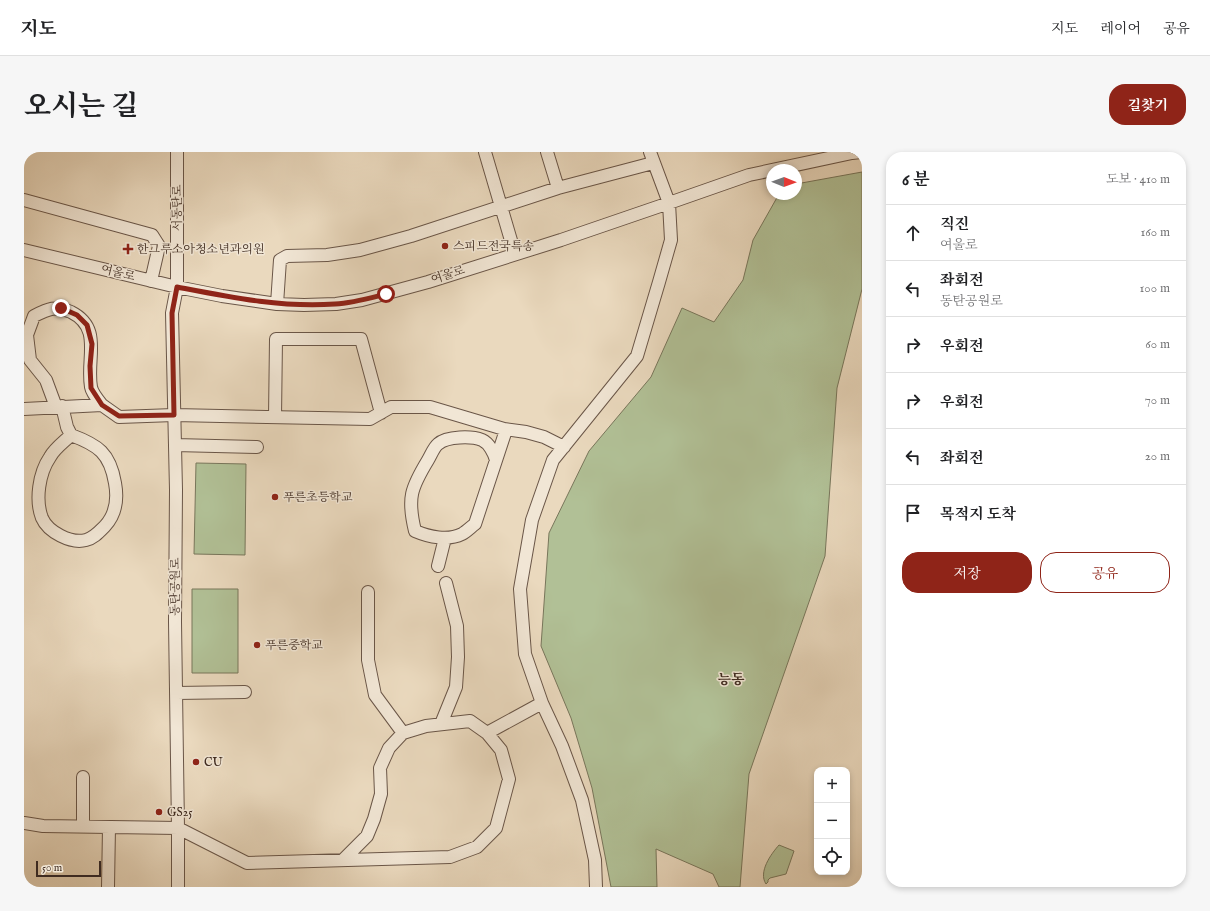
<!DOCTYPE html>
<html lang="ko">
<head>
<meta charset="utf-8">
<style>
  :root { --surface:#fff; --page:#f6f6f6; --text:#202124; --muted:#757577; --line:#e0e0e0; --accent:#8f2418 }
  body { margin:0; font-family:"IM FELL English","Noto Serif KR",serif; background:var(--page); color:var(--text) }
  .controls { position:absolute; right:12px; bottom:12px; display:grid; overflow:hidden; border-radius:8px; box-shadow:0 2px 6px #0003 }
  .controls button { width:36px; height:36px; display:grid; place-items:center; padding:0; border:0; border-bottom:1px solid var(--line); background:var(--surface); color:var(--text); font:20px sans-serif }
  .compass { position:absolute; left:742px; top:12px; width:36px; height:36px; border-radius:50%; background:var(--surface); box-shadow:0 2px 6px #0003; rotate:91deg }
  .scale { position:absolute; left:12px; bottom:10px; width:65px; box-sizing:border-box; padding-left:4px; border:2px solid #3f2b20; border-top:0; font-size:11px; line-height:14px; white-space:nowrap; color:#3f2b20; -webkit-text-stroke:3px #f1e6d5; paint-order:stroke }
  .stop { position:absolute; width:12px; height:12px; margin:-9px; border:3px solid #8f2418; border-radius:50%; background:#fff }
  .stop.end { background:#8f2418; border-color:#fff; box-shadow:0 1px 4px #0008 }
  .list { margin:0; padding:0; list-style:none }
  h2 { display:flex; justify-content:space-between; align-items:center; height:52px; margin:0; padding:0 16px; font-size:17px }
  h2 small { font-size:13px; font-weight:400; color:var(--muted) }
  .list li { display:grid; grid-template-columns:26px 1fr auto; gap:12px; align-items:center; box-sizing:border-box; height:56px; padding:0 16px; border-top:1px solid var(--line) }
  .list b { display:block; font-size:15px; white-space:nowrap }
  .list p { margin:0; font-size:13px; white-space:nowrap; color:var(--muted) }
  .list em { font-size:13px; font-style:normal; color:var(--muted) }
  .actions { display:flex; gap:8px; padding:12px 16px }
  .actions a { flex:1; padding:9px 0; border:1px solid var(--accent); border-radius:16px; text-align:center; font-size:14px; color:var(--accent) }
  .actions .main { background:var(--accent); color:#fff }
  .icon { flex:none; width:22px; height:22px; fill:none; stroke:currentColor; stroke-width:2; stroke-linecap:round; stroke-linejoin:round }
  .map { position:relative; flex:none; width:838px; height:735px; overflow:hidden; border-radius:16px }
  header { display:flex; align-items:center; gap:24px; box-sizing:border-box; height:56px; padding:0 20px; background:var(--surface); border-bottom:1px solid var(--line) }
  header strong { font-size:19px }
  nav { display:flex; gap:22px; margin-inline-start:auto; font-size:14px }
  .intro { display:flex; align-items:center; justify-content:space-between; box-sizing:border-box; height:96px; padding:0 24px }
  h1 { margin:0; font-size:28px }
  .button { padding:10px 18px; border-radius:16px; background:var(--accent); color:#fff; font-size:14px; font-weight:700 }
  main { display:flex; gap:24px; padding:0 24px }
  aside { flex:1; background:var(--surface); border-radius:16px; box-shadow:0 2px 6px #0003 }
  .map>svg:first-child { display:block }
  .green { fill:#b1c096; stroke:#78765b }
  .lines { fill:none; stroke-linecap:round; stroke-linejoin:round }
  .minor-casing { stroke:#6a5648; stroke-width:14 }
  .minor { stroke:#f1e6d5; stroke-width:12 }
  .route { stroke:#8f2418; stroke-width:5 }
  .poi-dot { fill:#8f2418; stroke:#f1e6d5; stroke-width:1.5 }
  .labels { text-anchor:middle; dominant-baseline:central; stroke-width:3; stroke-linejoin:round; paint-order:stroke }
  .street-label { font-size:12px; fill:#3f2b20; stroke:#f1e6d5 }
  .poi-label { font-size:12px; fill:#3f2b20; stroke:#f1e6d5; text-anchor:start }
  .quarter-label { font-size:14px; font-weight:bold; fill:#3f2b20; stroke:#f1e6d5 }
</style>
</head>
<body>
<header>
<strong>지도</strong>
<nav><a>지도</a><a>레이어</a><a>공유</a></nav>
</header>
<div class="intro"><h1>오시는 길</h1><a class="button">길찾기</a></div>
<main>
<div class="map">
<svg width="838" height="735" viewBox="0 0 838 735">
  <rect width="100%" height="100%" fill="#ead9be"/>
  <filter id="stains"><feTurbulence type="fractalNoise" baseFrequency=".005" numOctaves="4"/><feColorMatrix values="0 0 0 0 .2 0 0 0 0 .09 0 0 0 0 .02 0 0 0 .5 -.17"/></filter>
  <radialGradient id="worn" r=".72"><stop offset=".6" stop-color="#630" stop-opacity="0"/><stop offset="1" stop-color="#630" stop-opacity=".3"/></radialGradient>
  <!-- green -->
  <path class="green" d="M838 20V137L813 236 801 404 725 622 716 735H695L689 722 632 697 633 735H587L568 636 547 566 517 494 525 381 565 299 627 225 658 156 690 170 719 128 729 88 755 42H772V32Z
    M172 311 222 312 221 403 170 402Z
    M168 437H214V521H168Z
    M755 693 770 699 762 722 746 726 744 728V730L742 732C734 720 747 702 755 693Z"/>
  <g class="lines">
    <defs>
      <path id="minor" d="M153 0V135L148 161 152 338 151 470 154 676V735
        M461 0 491 102
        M523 0 534 36
        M0 48 128 83 135 94 127 129
        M0 98 153 135 198 144 253 152 280 153 312 152 338 148 404 130 537 88 645 51 725 23 828 1 838 0
        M253 152 256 108 263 104 303 103 336 98 387 84 534 36 629 11
        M38 254 43 275 47 283C74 293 86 301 91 331 94 347 92 362 81 374 75 380 70 386 62 388 47 392 24 380 18 366 11 348 15 321 26 305 31 296 40 290 47 283
        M32 255 22 228 6 208 3 183 10 164C24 157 32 153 47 160 79 176 62 206 67 235 68 241 74 248 78 253
        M0 257 78 253 95 265 150 263 346 267 367 255H406L480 277 502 280 520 285 540 295
        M251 265 252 187H337L357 261
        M151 293 233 295
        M472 308C470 301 465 291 458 288 448 284 423 284 414 292 410 295 407 303 404 308 387 336 383 346 391 379 405 385 424 389 438 382 442 380 447 375 451 372L482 278
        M414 414 421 386
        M344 440V508L351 543 379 581
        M152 541 221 540
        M417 572 432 535 434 505 433 474 422 431
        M463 581 518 551
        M0 671 19 674 154 676 223 711 426 705 453 695 472 676 485 627 477 598 463 581 446 569 402 574 379 581 365 596 356 616 357 642 350 667 343 684 319 708
        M59 675V625
        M84 735 85 675
        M572 735 571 708 558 648 538 594 518 551 501 502 496 437 508 368 529 308 613 204 635 130 647 88 645 51 626 0"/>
    </defs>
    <!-- minor casing -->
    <use href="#minor" class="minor-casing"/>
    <!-- minor -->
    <use href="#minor" class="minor"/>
  </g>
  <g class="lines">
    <!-- route -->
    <path class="route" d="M37 156 53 163 63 173 68 192 66 214 67 236 78 253 95 264 150 263 148 161 153 135C205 145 258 156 311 152 329 151 346 146 362 142"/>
  </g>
  <!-- markers -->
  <g class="poi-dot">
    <circle cx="421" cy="94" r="4"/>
    <path d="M102 91h4v4h4v4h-4v4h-4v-4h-4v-4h4z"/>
    <circle cx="251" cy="345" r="4"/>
    <circle cx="233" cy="493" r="4"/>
    <circle cx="172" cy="610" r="4"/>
    <circle cx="135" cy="660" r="4"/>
  </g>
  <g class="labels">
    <!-- street labels -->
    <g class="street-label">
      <text transform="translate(153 56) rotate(-90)">서동탄로</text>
      <text transform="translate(94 121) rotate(14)">여울로</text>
      <text transform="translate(424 123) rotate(-18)">여울로</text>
      <text transform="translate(151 435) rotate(-90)">동탄공원로</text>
    </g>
    <!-- poi labels -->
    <g class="poi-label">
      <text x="429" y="94">스피드전국특송</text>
      <text x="113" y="97">한그루소아청소년과의원</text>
      <text x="259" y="345">푸른초등학교</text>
      <text x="241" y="493">푸른중학교</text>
      <text x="180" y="610">CU</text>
      <text x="143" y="660">GS25</text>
    </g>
    <!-- quarter labels -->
    <g class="quarter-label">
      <text x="707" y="528">능동</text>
    </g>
  </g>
  <rect width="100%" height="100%" filter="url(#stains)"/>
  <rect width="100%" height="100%" fill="url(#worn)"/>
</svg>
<div class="controls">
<button>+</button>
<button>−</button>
<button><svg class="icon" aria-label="locate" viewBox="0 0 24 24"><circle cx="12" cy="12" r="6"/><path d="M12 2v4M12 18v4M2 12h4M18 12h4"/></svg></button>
</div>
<svg class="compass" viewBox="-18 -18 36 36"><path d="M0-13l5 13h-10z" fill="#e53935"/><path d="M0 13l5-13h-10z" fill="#757577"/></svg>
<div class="scale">50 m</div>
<div class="stop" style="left:362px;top:142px"></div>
<div class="stop end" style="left:37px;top:156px"></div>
</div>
<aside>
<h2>6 분<small>도보 · 410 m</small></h2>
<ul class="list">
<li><svg class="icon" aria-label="ahead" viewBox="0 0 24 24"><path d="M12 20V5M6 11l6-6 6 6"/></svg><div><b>직진</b><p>여울로</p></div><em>160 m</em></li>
<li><svg class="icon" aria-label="left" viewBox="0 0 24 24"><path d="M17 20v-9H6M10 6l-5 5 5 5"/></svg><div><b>좌회전</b><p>동탄공원로</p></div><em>100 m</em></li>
<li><svg class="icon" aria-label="right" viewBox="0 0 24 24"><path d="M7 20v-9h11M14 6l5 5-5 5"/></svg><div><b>우회전</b></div><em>60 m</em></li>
<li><svg class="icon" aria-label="right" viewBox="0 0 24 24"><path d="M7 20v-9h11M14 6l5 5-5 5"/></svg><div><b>우회전</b></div><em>70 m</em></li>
<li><svg class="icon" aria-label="left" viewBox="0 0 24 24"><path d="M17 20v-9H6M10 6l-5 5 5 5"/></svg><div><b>좌회전</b></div><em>20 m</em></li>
<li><svg class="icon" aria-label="arrive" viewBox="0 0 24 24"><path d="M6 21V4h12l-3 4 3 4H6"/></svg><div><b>목적지 도착</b></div></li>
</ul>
<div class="actions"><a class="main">저장</a><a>공유</a></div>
</aside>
</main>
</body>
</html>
